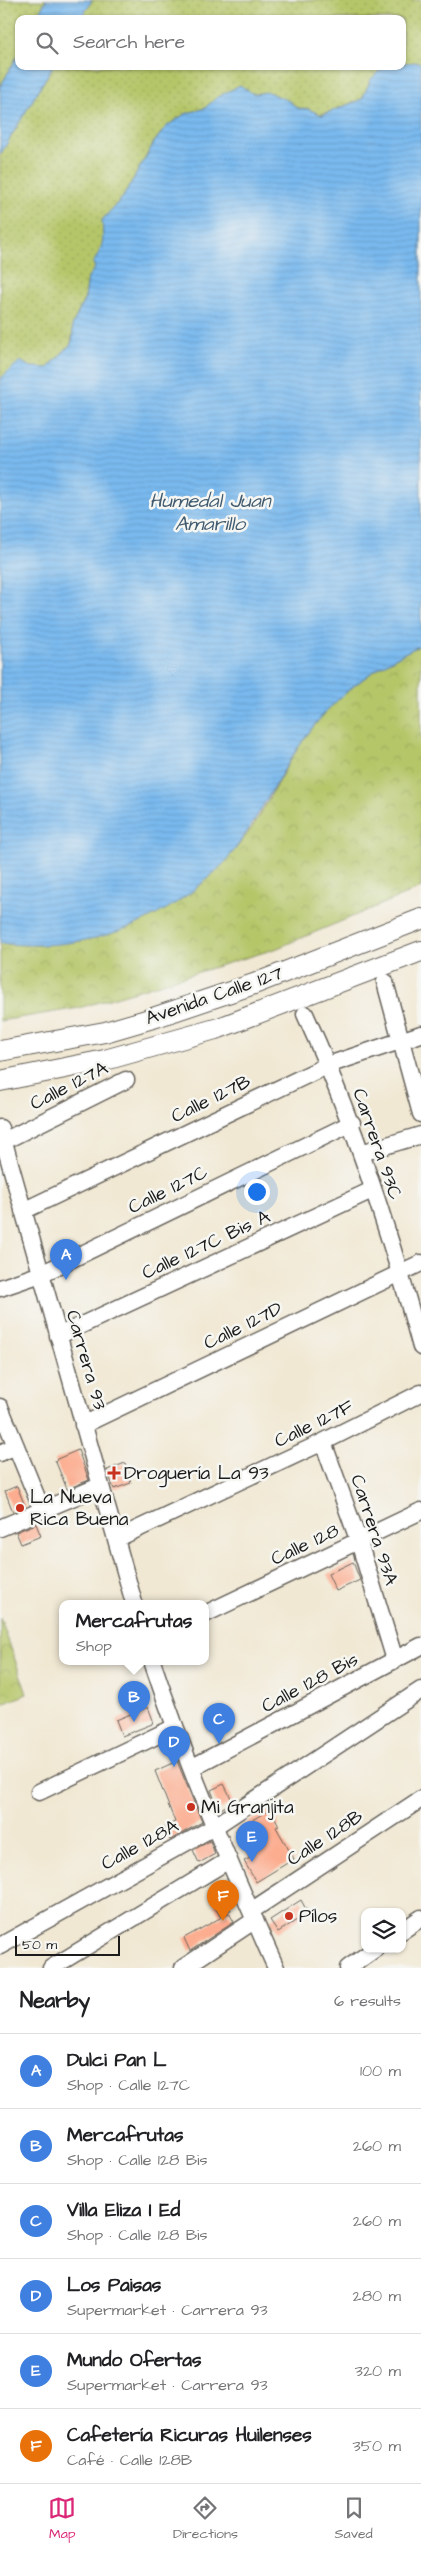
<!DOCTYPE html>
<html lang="en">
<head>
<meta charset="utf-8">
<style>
  :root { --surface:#fff; --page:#f2f2f2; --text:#202124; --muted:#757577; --line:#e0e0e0; --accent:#db2777 }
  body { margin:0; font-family:"Architects Daughter",sans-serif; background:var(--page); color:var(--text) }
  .controls { position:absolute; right:15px; bottom:15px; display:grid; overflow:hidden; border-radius:10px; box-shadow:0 1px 4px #0004 }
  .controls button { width:45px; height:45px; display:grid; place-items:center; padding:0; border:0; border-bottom:1px solid var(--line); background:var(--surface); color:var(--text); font:25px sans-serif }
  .scale { position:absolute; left:15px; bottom:12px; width:105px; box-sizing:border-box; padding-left:5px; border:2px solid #1c1c1c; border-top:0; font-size:14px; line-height:18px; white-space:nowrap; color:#1c1c1c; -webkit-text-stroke:4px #f6f6f2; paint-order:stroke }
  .you { position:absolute; left:256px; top:1191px; width:18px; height:18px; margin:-12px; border:4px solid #fff; border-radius:50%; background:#1a73e8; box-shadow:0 0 0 8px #1a73e833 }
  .badge { display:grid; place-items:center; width:32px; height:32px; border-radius:50%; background:var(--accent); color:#fff; font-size:16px; font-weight:700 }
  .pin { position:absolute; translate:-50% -41px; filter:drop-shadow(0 1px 2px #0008) }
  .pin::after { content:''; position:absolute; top:26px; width:18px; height:15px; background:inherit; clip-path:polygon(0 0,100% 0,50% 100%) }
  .popup { position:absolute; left:59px; top:1600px; width:150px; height:65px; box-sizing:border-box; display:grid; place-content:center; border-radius:10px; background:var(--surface); filter:drop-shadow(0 1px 4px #0005); font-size:16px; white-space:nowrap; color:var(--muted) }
  .popup b { font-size:19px; color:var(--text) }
  .popup::after { content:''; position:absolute; left:50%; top:100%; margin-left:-10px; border:10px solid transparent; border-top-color:var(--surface) }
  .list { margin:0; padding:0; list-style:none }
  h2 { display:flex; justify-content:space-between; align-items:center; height:65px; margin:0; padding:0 20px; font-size:21px }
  h2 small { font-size:16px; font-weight:400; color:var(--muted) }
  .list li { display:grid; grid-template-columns:32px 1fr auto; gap:15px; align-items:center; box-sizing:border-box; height:75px; padding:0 20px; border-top:1px solid var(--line) }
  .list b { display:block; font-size:19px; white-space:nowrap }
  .list p { margin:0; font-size:16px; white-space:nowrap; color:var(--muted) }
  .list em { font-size:16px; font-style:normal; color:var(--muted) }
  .icon { flex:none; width:28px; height:28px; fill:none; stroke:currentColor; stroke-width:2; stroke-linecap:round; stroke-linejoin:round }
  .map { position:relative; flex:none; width:421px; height:1968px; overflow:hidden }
  .search { position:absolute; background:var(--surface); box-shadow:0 1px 4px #0004; left:15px; right:15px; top:15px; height:55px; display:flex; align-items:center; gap:12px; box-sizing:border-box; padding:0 18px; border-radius:10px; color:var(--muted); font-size:19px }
  .sheet { height:515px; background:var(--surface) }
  nav { display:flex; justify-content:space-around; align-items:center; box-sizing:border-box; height:70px; border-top:1px solid var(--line); background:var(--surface); font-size:14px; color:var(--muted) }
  nav a { display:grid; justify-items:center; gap:2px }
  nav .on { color:var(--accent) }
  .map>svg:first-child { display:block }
  .grass { fill:url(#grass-dots); stroke:#687142 }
  .park { fill:url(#park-crowns); stroke:#687142 }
  .water { fill:url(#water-rules); stroke:#4a6a85 }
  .building { fill:#fcad90 }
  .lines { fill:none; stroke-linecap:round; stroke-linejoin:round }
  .minor-casing { stroke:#67635c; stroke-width:19 }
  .major-casing { stroke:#67635c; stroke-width:22 }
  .minor { stroke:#fff; stroke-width:16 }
  .major { stroke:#fff; stroke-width:20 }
  .poi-dot { fill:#c8321e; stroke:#f6f6f2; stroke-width:2 }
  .labels { text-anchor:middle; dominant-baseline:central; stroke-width:5; stroke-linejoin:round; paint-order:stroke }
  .street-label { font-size:19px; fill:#1c1c1c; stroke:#f6f6f2 }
  .poi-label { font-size:19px; fill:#1c1c1c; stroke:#f6f6f2; text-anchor:start }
  .water-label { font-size:20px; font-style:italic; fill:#415b70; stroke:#f6f6f2 }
</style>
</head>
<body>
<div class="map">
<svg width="421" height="1968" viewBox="0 0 421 1968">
  <defs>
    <pattern id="grass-dots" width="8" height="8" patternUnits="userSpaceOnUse" patternTransform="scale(1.25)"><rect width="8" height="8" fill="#b5c669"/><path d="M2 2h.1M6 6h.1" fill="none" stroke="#9baa5a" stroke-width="1.8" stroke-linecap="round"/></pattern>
    <pattern id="park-crowns" width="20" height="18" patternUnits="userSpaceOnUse" patternTransform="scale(1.25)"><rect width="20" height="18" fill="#b5c669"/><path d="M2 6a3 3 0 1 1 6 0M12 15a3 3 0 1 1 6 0" fill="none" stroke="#9baa5a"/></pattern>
    <pattern id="water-rules" width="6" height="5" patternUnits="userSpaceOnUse" patternTransform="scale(1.25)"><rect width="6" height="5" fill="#79b9ee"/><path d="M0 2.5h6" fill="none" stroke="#689ecc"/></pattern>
  </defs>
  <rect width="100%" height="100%" fill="#f6f6f2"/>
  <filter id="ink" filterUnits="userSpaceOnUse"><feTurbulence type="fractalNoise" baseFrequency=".02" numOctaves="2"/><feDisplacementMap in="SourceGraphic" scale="10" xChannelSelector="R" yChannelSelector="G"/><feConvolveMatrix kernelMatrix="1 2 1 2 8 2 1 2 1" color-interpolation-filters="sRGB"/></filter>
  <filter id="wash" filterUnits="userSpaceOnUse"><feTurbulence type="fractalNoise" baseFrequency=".0096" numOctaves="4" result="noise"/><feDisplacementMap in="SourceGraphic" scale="20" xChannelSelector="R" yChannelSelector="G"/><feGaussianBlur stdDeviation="1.12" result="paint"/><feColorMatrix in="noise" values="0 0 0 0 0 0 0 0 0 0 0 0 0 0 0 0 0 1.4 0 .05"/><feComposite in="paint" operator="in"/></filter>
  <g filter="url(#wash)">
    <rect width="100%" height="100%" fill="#f1e8d3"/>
    <!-- grass -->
    <path class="grass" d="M0 0H46L36 19H19V53L0 87Z
      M92 0H421V64L402 63V19H81Z
      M53 66H384L371 79 362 99 321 115 308 109 297 108 289 101 271 94 253 95 236 87 205 108 185 114 167 126 155 141 123 197 102 220 105 239 95 268 88 277 85 298 75 319 71 344 48 368 31 367 0 379V155Z"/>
    <!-- park -->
    <path class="park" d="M421 645V888L275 949 79 1008 0 1021V943C100 954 195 912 252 827 270 800 283 769 302 742 332 698 373 667 421 645Z
      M0 1617 27 1694 0 1705Z"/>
    <!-- water -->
    <path class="water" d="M46 0H92L81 19H36Z
      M19 53V66H53L0 155V87Z
      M418 62 421 64V645C373 667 332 698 302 742 275 781 256 824 226 861 219 869 210 876 201 884 145 932 73 952 0 943V379L20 361 31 367 48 368 71 344 73 336 72 326 85 298 88 277 95 268 93 263C105 244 103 240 102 220L123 197 155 141 167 126 185 114 205 108 216 98 240 85 253 94 268 92 289 101 297 108 308 109 322 115 362 99 371 79 384 66H402V63Z"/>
    <g id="blocks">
      <!-- building -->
      <path class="building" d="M78 1450 89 1480 67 1489 55 1460Z
        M125 1463 131 1483 114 1489 107 1470Z
        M17 1486 25 1506 13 1512 5 1491Z
        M36 1524 41 1536 21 1544 16 1532Z
        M353 1562 360 1580 336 1591 328 1574Z
        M148 1707 153 1720 152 1724 122 1736 116 1720Z
        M177 1761 202 1822 170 1840 164 1827 175 1822 155 1771Z
        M224 1784 233 1802 219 1810 211 1790Z
        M271 1809 279 1826 276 1827 294 1859 256 1882 244 1861 250 1858 235 1830Z
        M210 1841 215 1854 199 1863 193 1850Z
        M224 1898 231 1910 220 1916 213 1904Z
        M301 1900 308 1913 278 1932 270 1920Z
        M229 1913 234 1922 190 1951 184 1938Z"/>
    </g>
  </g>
  <g filter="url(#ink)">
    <use href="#blocks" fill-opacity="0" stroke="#67635c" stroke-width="1"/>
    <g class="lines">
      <defs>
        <path id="minor" d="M385 982 421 1114
          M305 1014C354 1121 390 1233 421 1347
          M0 1128 134 1603
          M4 1141 126 1080
          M361 1153 421 1135
          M23 1211 328 1065 421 1034
          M0 1288 41 1274 352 1123
          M58 1336 372 1190
          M0 1407 42 1510
          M83 1425 421 1263
          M323 1442 359 1542 395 1660
          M0 1453 16 1446
          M0 1528 100 1486
          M116 1539 323 1442 421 1393
          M205 1614 421 1511
          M152 1661C187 1766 231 1867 276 1968
          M191 1768 421 1646
          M39 1792 175 1727
          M251 1911 421 1799
          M402 1931 421 1918
          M0 1946 214 1827 421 1690
          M51 1968 229 1860
          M183 1968 255 1920
          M348 1968 375 1949"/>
        <path id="major" d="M0 1051 105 1032 153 1018 254 984 421 919
          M0 1081 105 1060 219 1028 421 951"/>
      </defs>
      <!-- minor casing -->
      <use href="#minor" class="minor-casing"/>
      <!-- major casing -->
      <use href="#major" class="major-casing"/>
      <!-- minor -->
      <use href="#minor" class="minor"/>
      <!-- major -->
      <use href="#major" class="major"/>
    </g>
  </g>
  <!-- markers -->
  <g class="poi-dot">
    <path d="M111.5 1465.5h5v5h5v5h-5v5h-5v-5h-5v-5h5z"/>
    <circle cx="20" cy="1508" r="5"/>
    <circle cx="191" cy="1807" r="5"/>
    <circle cx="289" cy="1916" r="5"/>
  </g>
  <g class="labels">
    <!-- street labels -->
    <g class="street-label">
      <text transform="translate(214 996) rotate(-19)">Avenida Calle 127</text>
      <text transform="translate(69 1086) rotate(-27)">Calle 127A</text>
      <text transform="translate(211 1099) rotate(-26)">Calle 127B</text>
      <text transform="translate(377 1144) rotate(71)">Carrera 93C</text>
      <text transform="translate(168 1190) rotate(-26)">Calle 127C</text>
      <text transform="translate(206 1245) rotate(-25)">Calle 127C Bis A</text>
      <text transform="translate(243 1326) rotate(-26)">Calle 127D</text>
      <text transform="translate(86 1360) rotate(74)">Carrera 93</text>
      <text transform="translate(314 1424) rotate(-26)">Calle 127F</text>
      <text transform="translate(374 1530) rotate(72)">Carrera 93A</text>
      <text transform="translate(305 1545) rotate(-25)">Calle 128</text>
      <text transform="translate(310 1683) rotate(-28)">Calle 128 Bis</text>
      <text transform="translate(325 1838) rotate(-33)">Calle 128B</text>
      <text transform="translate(140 1845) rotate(-29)">Calle 128A</text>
    </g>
    <!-- poi labels -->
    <g class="poi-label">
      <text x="124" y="1473">Droguería La 93</text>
      <text x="30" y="1497">La Nueva<tspan x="30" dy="22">Rica Buena</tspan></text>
      <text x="201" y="1807">Mi Granjita</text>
      <text x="299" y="1916">Pílos</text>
    </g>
    <!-- water labels -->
    <g class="water-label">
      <text x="210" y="501">Humedal Juan<tspan x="210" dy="23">Amarillo</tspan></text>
    </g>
  </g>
</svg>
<div class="controls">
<button><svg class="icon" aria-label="layers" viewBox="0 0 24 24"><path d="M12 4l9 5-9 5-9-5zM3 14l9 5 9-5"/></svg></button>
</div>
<div class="scale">50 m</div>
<div class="you"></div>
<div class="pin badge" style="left:66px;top:1280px;background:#3f7fe0">A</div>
<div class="pin badge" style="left:134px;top:1722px;background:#3f7fe0">B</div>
<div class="popup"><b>Mercafrutas</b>Shop</div>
<div class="pin badge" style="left:219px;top:1744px;background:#3f7fe0">C</div>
<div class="pin badge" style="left:174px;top:1767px;background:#3f7fe0">D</div>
<div class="pin badge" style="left:252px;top:1862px;background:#3f7fe0">E</div>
<div class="pin badge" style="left:223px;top:1921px;background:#e8710a">F</div>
<div class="search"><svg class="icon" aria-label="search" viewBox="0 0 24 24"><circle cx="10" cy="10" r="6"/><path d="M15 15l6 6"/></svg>Search here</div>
</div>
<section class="sheet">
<h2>Nearby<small>6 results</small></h2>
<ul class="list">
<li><span class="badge" style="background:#3f7fe0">A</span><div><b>Dulci Pan L</b><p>Shop · Calle 127C</p></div><em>100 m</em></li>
<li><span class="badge" style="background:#3f7fe0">B</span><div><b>Mercafrutas</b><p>Shop · Calle 128 Bis</p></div><em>260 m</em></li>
<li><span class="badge" style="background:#3f7fe0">C</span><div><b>Villa Eliza I Ed</b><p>Shop · Calle 128 Bis</p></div><em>260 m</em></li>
<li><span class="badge" style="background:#3f7fe0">D</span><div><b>Los Paisas</b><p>Supermarket · Carrera 93</p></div><em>280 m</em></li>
<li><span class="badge" style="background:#3f7fe0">E</span><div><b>Mundo Ofertas</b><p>Supermarket · Carrera 93</p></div><em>320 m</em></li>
<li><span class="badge" style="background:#e8710a">F</span><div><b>Cafetería Ricuras Huilenses</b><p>Café · Calle 128B</p></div><em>350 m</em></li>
</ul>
</section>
<nav>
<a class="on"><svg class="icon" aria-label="map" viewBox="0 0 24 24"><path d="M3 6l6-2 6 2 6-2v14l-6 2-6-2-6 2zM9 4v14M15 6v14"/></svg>Map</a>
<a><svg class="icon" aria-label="directions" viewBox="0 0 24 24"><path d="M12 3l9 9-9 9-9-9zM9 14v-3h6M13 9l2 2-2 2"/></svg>Directions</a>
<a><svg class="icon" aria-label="saved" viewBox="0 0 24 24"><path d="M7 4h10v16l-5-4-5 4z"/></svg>Saved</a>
</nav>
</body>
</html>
